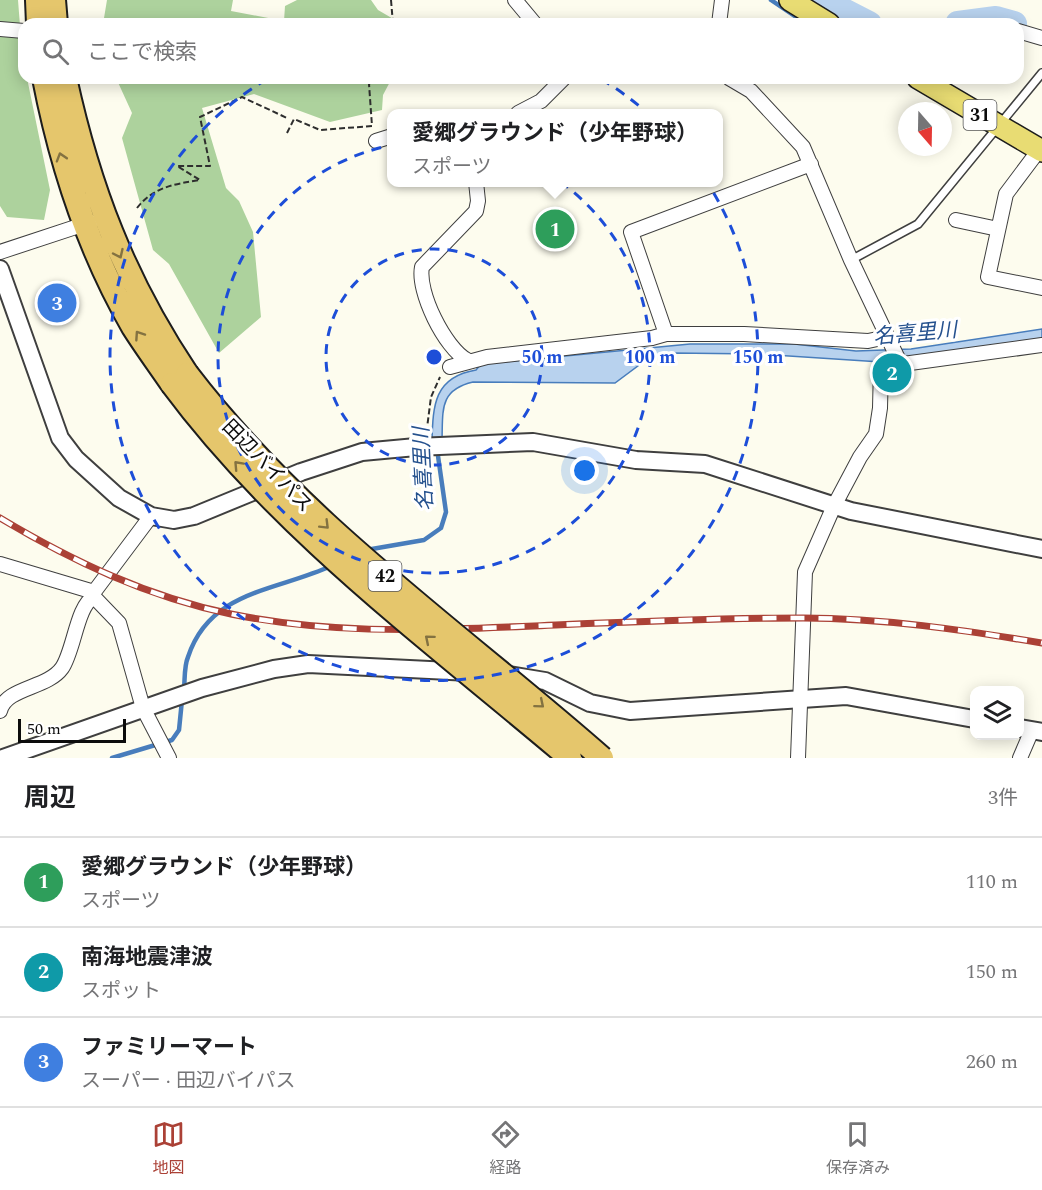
<!DOCTYPE html>
<html lang="ja">
<head>
<meta charset="utf-8">
<style>
  :root { --surface:#fff; --page:#f2f2f2; --text:#202124; --muted:#757577; --line:#e0e0e0; --accent:#ab4136 }
  body { margin:0; font-family:Spectral,"Noto Sans JP",serif; background:var(--page); color:var(--text) }
  .controls { position:absolute; right:18px; bottom:18px; display:grid; overflow:hidden; border-radius:12px; box-shadow:0 3px 15px #0003 }
  .controls button { width:54px; height:54px; display:grid; place-items:center; padding:0; border:0; border-bottom:2px solid var(--line); background:var(--surface); color:var(--text); font:30px sans-serif }
  .compass { position:absolute; left:898px; top:102px; width:54px; height:54px; border-radius:50%; background:var(--surface); box-shadow:0 3px 15px #0003; rotate:160deg }
  .scale { position:absolute; left:18px; bottom:15px; width:108px; box-sizing:border-box; padding-left:6px; border:3px solid #0c0c0c; border-top:0; font-size:16px; line-height:21px; white-space:nowrap; color:#0c0c0c; -webkit-text-stroke:4px #fff; paint-order:stroke }
  .you { position:absolute; left:585px; top:471px; width:21px; height:21px; margin:-15px; border:4px solid #fff; border-radius:50%; background:#1a73e8; box-shadow:0 0 0 9px #1a73e833 }
  .badge { display:grid; place-items:center; width:39px; height:39px; border-radius:50%; background:var(--accent); color:#fff; font-size:20px; font-weight:700 }
  .pin { position:absolute; translate:-50% -50%; border:3px solid #fff; box-shadow:0 2px 6px #0006 }
  .popup { position:absolute; left:387px; top:109px; width:336px; height:78px; box-sizing:border-box; display:grid; place-content:center; border-radius:12px; background:var(--surface); filter:drop-shadow(0 2px 4px #0005); font-size:20px; white-space:nowrap; color:var(--muted) }
  .popup b { font-size:22px; color:var(--text) }
  .popup::after { content:''; position:absolute; left:50%; top:100%; margin-left:-12px; border:12px solid transparent; border-top-color:var(--surface) }
  .list { margin:0; padding:0; list-style:none }
  h2 { display:flex; justify-content:space-between; align-items:center; height:78px; margin:0; padding:0 24px; font-size:26px }
  h2 small { font-size:20px; font-weight:400; color:var(--muted) }
  .list li { display:grid; grid-template-columns:39px 1fr auto; gap:18px; align-items:center; box-sizing:border-box; height:90px; padding:0 24px; border-top:2px solid var(--line) }
  .list b { display:block; font-size:22px; white-space:nowrap }
  .list p { margin:0; font-size:20px; white-space:nowrap; color:var(--muted) }
  .list em { font-size:20px; font-style:normal; color:var(--muted) }
  .icon { flex:none; width:33px; height:33px; fill:none; stroke:currentColor; stroke-width:2; stroke-linecap:round; stroke-linejoin:round }
  .map { position:relative; flex:none; width:1042px; height:758px; overflow:hidden }
  .search { position:absolute; background:var(--surface); box-shadow:0 3px 15px #0003; left:18px; right:18px; top:18px; height:66px; display:flex; align-items:center; gap:15px; box-sizing:border-box; padding:0 21px; border-radius:18px; color:var(--muted); font-size:22px }
  .sheet { height:348px; background:var(--surface) }
  nav { display:flex; justify-content:space-around; align-items:center; box-sizing:border-box; height:84px; border-top:2px solid var(--line); background:var(--surface); font-size:16px; color:var(--muted) }
  nav a { display:grid; justify-items:center; gap:3px }
  nav .on { color:var(--accent) }
  .map>svg:first-child { display:block }
  .forest { fill:#add29d }
  .water { fill:#b8d2ee; stroke:#487dbc; stroke-width:1.5 }
  .lines { fill:none; stroke-linecap:round; stroke-linejoin:round }
  .stream { stroke:#487dbc; stroke-width:4.5 }
  .river { stroke:#b8d2ee; stroke-width:26 }
  .service-casing { stroke:#3f3f3f; stroke-width:10 }
  .minor-casing { stroke:#3f3f3f; stroke-width:16 }
  .tertiary-casing { stroke:#3f3f3f; stroke-width:20 }
  .primary-casing { stroke:#1d1d1d; stroke-width:24 }
  .trunk-casing { stroke:#1d1d1d; stroke-width:26 }
  .path { stroke:#2e2e2e; stroke-width:2; stroke-dasharray:6 3; stroke-linecap:butt }
  .service { stroke:#fff; stroke-width:7 }
  .minor { stroke:#fff; stroke-width:14 }
  .tertiary { stroke:#fff; stroke-width:16 }
  .primary { stroke:#e8dc73; stroke-width:21 }
  .trunk { stroke:#e5c66c; stroke-width:22 }
  .rail-casing { stroke:#ab4136; stroke-width:7 }
  .rail { stroke:#fff; stroke-width:4.5; stroke-dasharray:14; stroke-linecap:butt }
  .trunk-bridge-casing { stroke:#1d1d1d; stroke-width:26; stroke-linecap:butt }
  .trunk-bridge { stroke:#e5c66c; stroke-width:22 }
  .oneway { stroke:#837241 }
  .ring { fill:none; stroke:#1d4ed8; stroke-width:3; stroke-dasharray:10 8 }
  .labels { text-anchor:middle; dominant-baseline:central; stroke-width:6; stroke-linejoin:round; paint-order:stroke }
  .shield { fill:#fff; stroke:#555; stroke-width:1.5 }
  .shield-label { font-size:18px; font-weight:bold; fill:#0c0c0c }
  .street-label { font-size:20px; fill:#0c0c0c; stroke:#fff }
  .water-label { font-size:21px; font-style:italic; fill:#25518e; stroke:#fff }
  .centre { fill:#1d4ed8; stroke:#fff; stroke-width:3 }
  .ring-label { font-size:18px; text-anchor:middle; font-weight:bold; fill:#1d4ed8; stroke:#fff; stroke-width:6; stroke-linejoin:round; paint-order:stroke }
</style>
</head>
<body>
<div class="map">
<svg width="1042" height="758" viewBox="0 0 1042 758">
  <rect width="100%" height="100%" fill="#fdfcee"/>
  <!-- forest -->
  <path class="forest" d="M0 0H18L24 78H27L50 190 44 220 7 217 0 206Z
    M107 0H233L231 11 284 21 285 6 297 0H371L378 10 402 24H103Z
    M116 78H392L383 95 382 110 330 122 254 94 202 108 226 188 239 201 253 232 261 317 219 353 169 264 153 250 122 138 132 113Z"/>
  <!-- water -->
  <path class="water" d="M1042 329V341L881 362 758 354 673 353 650 357 615 383 473 382C439 390 443 410 442 440L432 441C433 405 434 377 476 370L481 364 690 344H794L856 351 911 349Z"/>
  <g class="lines">
    <!-- stream -->
    <path class="stream" d="M771 0 802 21
      M366 550 424 540 441 528 446 512 437 449
      M184 689C185 679 184 666 188 657 210 590 277 591 331 566
      M112 758 172 740 179 730 182 700"/>
    <!-- river -->
    <path class="river" d="M822 0 869 24
      M958 24 996 19 1014 24"/>
    <defs>
      <path id="service" d="M851 260 918 224 1042 73"/>
      <path id="minor" d="M515 0 535 24
        M719 24 722 0
        M0 29 24 31
        M1018 31 1042 38
        M729 78 751 91 803 147 851 260 901 365
        M518 113 541 101 564 78
        M376 141 392 136
        M1039 150 1006 194 988 277 1042 288
        M956 220 998 229
        M0 252 91 222
        M666 334 631 232 811 164
        M467 360C445 348 417 292 422 267L476 211 478 201 476 182
        M450 367 487 357 652 338 666 334H744L868 341 887 337
        M151 516 94 592V597L119 623 143 708 169 758
        M0 564 94 592
        M0 711C6 687 47 689 62 668 74 651 77 605 94 597
        M798 758 805 572 834 506 860 457 876 434 880 408 881 367 1042 345
        M1020 758 1032 730"/>
      <path id="tertiary" d="M0 269 60 438 76 459 119 498 151 516 174 520 194 516 301 472 362 452 416 447 533 442 636 460 705 464 851 511 1042 549
        M502 674 545 681 590 703 630 711 846 696 974 719
        M1020 728 1042 732
        M3 758 202 688 274 669 308 664 470 672"/>
      <path id="primary" d="M790 0 829 24
        M918 78 1042 151"/>
      <path id="trunk" d="M37 0 38 24
        M54 0 56 24
        M44 78C61 166 88 249 133 327 145 346 159 365 172 384
        M65 78C89 188 124 280 187 374"/>
    </defs>
    <!-- service casing -->
    <use href="#service" class="service-casing"/>
    <!-- minor casing -->
    <use href="#minor" class="minor-casing"/>
    <!-- tertiary casing -->
    <use href="#tertiary" class="tertiary-casing"/>
    <!-- primary casing -->
    <use href="#primary" class="primary-casing"/>
    <!-- trunk casing -->
    <use href="#trunk" class="trunk-casing"/>
    <!-- path -->
    <path class="path" d="M391 0 393 24
      M287 133 294 119 320 130 372 126 369 84 376 78
      M137 208C153 187 175 184 200 180L177 166H210L200 117 242 97 287 118
      M424 431 427 428 431 397 440 377"/>
    <!-- service -->
    <use href="#service" class="service"/>
    <!-- minor -->
    <use href="#minor" class="minor"/>
    <!-- tertiary -->
    <use href="#tertiary" class="tertiary"/>
    <!-- primary -->
    <use href="#primary" class="primary"/>
    <!-- trunk -->
    <use href="#trunk" class="trunk"/>
    <defs>
      <path id="rail" d="M0 518C72 561 148 597 231 614 323 633 415 631 508 627 606 623 705 618 803 618 883 618 963 630 1042 643"/>
    </defs>
    <!-- rail casing -->
    <use href="#rail" class="rail-casing"/>
    <!-- rail -->
    <use href="#rail" class="rail"/>
    <defs>
      <path id="trunk-bridge" d="M187 374C303 526 460 633 602 758
        M172 384C281 531 431 640 570 758"/>
    </defs>
    <!-- trunk-bridge casing -->
    <use href="#trunk-bridge" class="trunk-bridge-casing"/>
    <!-- trunk-bridge -->
    <use href="#trunk-bridge" class="trunk-bridge"/>
  </g>
  <!-- one-way arrows -->
  <defs><path id="oneway-chevron" d="M-2-3.5L2.5 0L-2 3.5" fill="none" stroke-width="1.6" stroke-linecap="round" stroke-linejoin="round" transform="scale(1.5)"/></defs>
  <g class="oneway">
    <use href="#oneway-chevron" transform="translate(61 157) rotate(-107)"/>
    <use href="#oneway-chevron" transform="translate(119 254) rotate(65)"/>
    <use href="#oneway-chevron" transform="translate(139 335) rotate(-124)"/>
    <use href="#oneway-chevron" transform="translate(238 465) rotate(-133)"/>
    <use href="#oneway-chevron" transform="translate(325 525) rotate(45)"/>
    <use href="#oneway-chevron" transform="translate(429 639) rotate(-140)"/>
    <use href="#oneway-chevron" transform="translate(540 704) rotate(40)"/>
  </g>
  <!-- distance rings -->
  <g class="ring">
    <circle cx="434" cy="357" r="108"/>
    <circle cx="434" cy="357" r="216"/>
    <path d="M601 79A324 324 0 1 1 267 79"/>
  </g>
  <g class="labels">
    <!-- shield labels -->
    <g class="shield">
      <rect x="963.5" y="100" width="33" height="30" rx="4.5"/>
      <rect x="368.5" y="561" width="33" height="30" rx="4.5"/>
    </g>
    <g class="shield-label">
      <text x="980" y="115">31</text>
      <text x="385" y="576">42</text>
    </g>
    <!-- street labels -->
    <g class="street-label">
      <text transform="translate(267 466) rotate(46)">田辺バイパス</text>
    </g>
    <!-- water labels -->
    <g class="water-label">
      <text transform="translate(915 334) rotate(-5)">名喜里川</text>
      <text transform="translate(424 469) rotate(-93)">名喜里川</text>
    </g>
  </g>
  <circle cx="434" cy="357" r="9" class="centre"/>
  <g class="ring-label">
    <text x="542" y="363">50 m</text>
    <text x="650" y="363">100 m</text>
    <text x="758" y="363">150 m</text>
  </g>
</svg>
<div class="controls">
<button><svg class="icon" aria-label="layers" viewBox="0 0 24 24"><path d="M12 4l9 5-9 5-9-5zM3 14l9 5 9-5"/></svg></button>
</div>
<svg class="compass" viewBox="-18 -18 36 36"><path d="M0-13l5 13h-10z" fill="#e53935"/><path d="M0 13l5-13h-10z" fill="#757577"/></svg>
<div class="scale">50 m</div>
<div class="you"></div>
<div class="pin badge" style="left:555px;top:229px;background:#2e9e5b">1</div>
<div class="popup"><b>愛郷グラウンド（少年野球）</b>スポーツ</div>
<div class="pin badge" style="left:892px;top:373px;background:#0f9aa8">2</div>
<div class="pin badge" style="left:57px;top:303px;background:#3f7fe0">3</div>
<div class="search"><svg class="icon" aria-label="search" viewBox="0 0 24 24"><circle cx="10" cy="10" r="6"/><path d="M15 15l6 6"/></svg>ここで検索</div>
</div>
<section class="sheet">
<h2>周辺<small>3件</small></h2>
<ul class="list">
<li><span class="badge" style="background:#2e9e5b">1</span><div><b>愛郷グラウンド（少年野球）</b><p>スポーツ</p></div><em>110 m</em></li>
<li><span class="badge" style="background:#0f9aa8">2</span><div><b>南海地震津波</b><p>スポット</p></div><em>150 m</em></li>
<li><span class="badge" style="background:#3f7fe0">3</span><div><b>ファミリーマート</b><p>スーパー · 田辺バイパス</p></div><em>260 m</em></li>
</ul>
</section>
<nav>
<a class="on"><svg class="icon" aria-label="map" viewBox="0 0 24 24"><path d="M3 6l6-2 6 2 6-2v14l-6 2-6-2-6 2zM9 4v14M15 6v14"/></svg>地図</a>
<a><svg class="icon" aria-label="directions" viewBox="0 0 24 24"><path d="M12 3l9 9-9 9-9-9zM9 14v-3h6M13 9l2 2-2 2"/></svg>経路</a>
<a><svg class="icon" aria-label="saved" viewBox="0 0 24 24"><path d="M7 4h10v16l-5-4-5 4z"/></svg>保存済み</a>
</nav>
</body>
</html>
